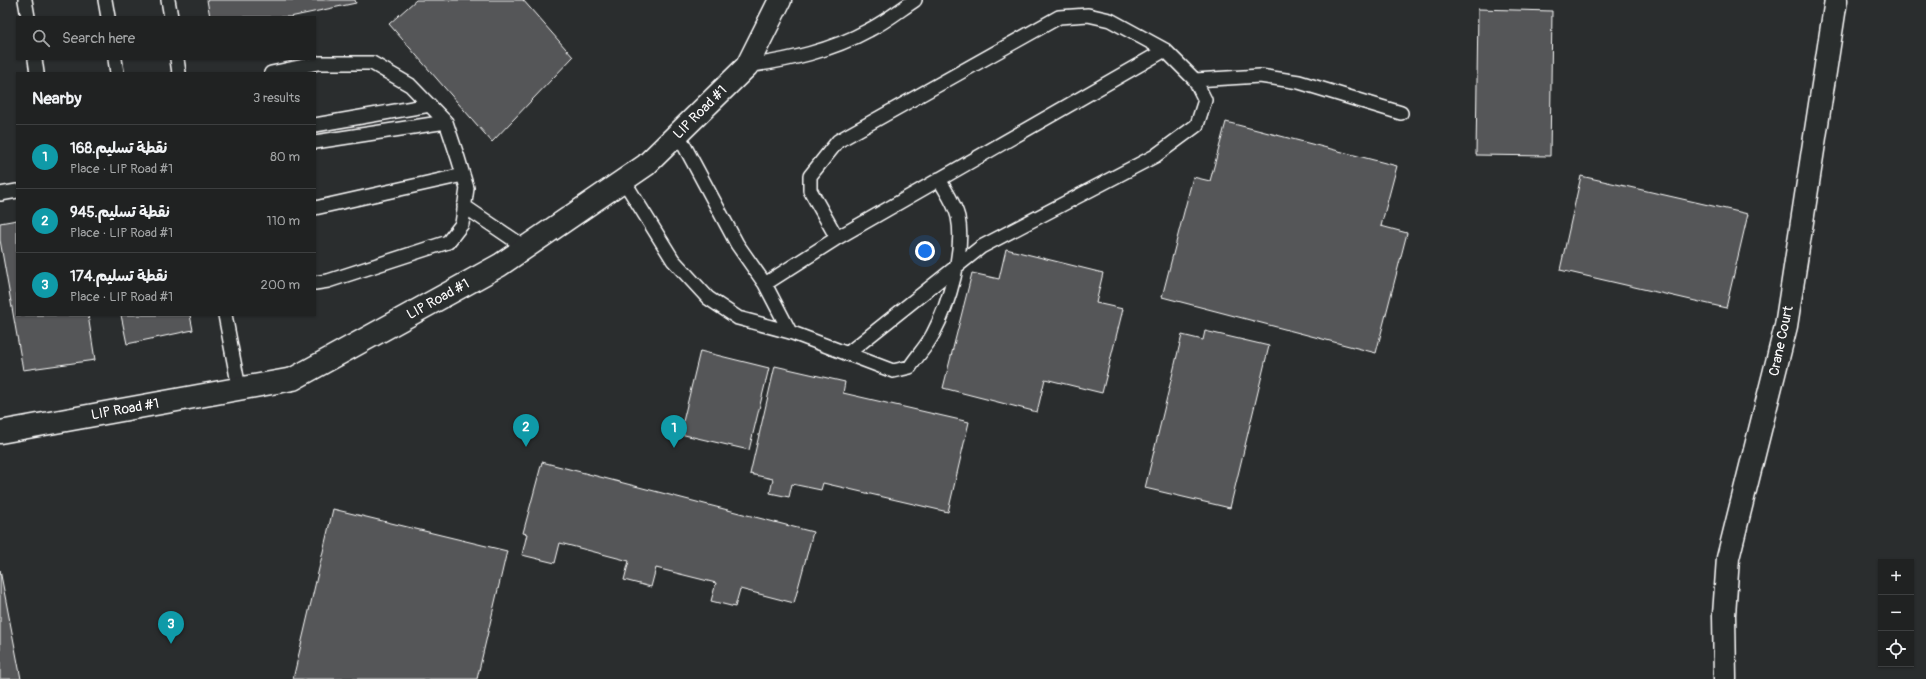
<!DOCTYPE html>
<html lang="en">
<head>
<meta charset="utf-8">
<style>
  :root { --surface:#202222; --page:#2d2f2f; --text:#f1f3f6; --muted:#a2a4a5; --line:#3d3f40; --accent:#bca0f2 }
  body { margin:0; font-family:Pangolin,"Playpen Sans Arabic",sans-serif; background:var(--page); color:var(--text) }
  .controls { position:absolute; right:12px; bottom:12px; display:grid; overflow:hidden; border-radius:0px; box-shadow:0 1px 3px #0004 }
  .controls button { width:36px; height:36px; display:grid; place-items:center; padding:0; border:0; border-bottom:1px solid var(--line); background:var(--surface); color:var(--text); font:20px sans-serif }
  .you { position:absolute; left:925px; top:251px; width:14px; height:14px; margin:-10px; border:3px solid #fff; border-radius:50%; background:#1a73e8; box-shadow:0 0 0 6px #1a73e833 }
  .badge { display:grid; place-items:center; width:26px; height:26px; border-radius:50%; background:var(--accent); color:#fff; font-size:13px; font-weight:700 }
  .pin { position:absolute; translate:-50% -33px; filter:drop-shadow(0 1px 2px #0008) }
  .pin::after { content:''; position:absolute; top:21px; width:14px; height:12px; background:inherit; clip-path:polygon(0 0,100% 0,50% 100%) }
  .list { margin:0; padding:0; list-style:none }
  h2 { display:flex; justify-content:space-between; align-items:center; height:52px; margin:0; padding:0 16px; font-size:17px }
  h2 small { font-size:13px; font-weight:400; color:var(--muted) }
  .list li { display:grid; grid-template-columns:26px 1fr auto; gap:12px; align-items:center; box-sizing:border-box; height:64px; padding:0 16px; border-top:1px solid var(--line) }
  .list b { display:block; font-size:15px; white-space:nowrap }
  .list p { margin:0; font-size:13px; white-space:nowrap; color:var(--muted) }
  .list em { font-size:13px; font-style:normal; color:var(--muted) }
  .icon { flex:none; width:22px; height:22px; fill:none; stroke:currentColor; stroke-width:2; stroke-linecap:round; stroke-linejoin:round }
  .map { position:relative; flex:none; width:1926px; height:679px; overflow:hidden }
  .search { position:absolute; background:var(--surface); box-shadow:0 1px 3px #0004; left:16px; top:16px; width:300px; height:44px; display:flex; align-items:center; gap:10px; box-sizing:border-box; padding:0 14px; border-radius:0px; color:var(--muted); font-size:15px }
  .panel { position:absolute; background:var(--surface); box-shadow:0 1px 3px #0004; left:16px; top:72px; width:300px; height:244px; border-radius:0px }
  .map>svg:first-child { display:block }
  .building { fill:#555758; stroke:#fff }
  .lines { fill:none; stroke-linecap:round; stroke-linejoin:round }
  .service-casing { stroke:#fff; stroke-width:16 }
  .minor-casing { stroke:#fff; stroke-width:25 }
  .service { stroke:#2a2d2e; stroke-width:13 }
  .minor { stroke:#2a2d2e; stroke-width:22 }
  .labels { text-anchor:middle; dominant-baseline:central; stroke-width:3; stroke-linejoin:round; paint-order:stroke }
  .street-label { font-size:14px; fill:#fff; stroke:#2a2d2e }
</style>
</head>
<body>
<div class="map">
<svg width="1926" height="679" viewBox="0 0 1926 679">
  <rect width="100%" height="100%" fill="#2a2d2e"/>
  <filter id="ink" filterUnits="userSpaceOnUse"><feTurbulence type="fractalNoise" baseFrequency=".025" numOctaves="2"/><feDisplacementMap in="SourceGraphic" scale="8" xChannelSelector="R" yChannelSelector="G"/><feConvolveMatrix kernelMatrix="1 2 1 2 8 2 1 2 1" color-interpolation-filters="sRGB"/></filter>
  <g filter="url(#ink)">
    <!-- building -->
    <path class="building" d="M207 0H355L356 3 290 17H210Z
      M416 0H523L573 57 492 142 389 24Z
      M1478 9 1552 11 1550 156 1476 155Z
      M1226 122 1397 166 1381 226 1407 233 1376 353 1162 297 1193 177 1210 181Z
      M1581 176 1748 214 1726 308 1560 270Z
      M17 220V315H88L95 360 23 370 0 240V223Z
      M1006 249 1103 273 1096 303 1123 309 1102 393 1045 379 1037 412 943 388 972 273 999 279Z
      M121 315H190L193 330 127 344Z
      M1205 331 1269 346 1230 508 1145 488 1182 335 1203 340Z
      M700 351 769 368 749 450 680 434Z
      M775 366 845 382 843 393 969 422 948 512 823 483 821 490 792 484 789 497 770 493 773 479 750 474Z
      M542 462 813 532 794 603 740 589 735 607 711 601 716 583 656 568 651 587 624 580 629 561 560 543 555 563 522 555 527 534 523 533Z
      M333 509 507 551 477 679H293Z
      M0 570 21 679H0Z"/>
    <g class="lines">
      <defs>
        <path id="service" d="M25 0 28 17
          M105 0 108 17
          M168 0 171 17
          M35 59 37 73
          M115 59 117 73
          M177 59 179 73
          M747 66C789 60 831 51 869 30 885 22 900 10 915 0
          M271 73 318 63H372L410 85 446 122 458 158 467 188 462 224 448 242 328 281 315 283
          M1195 80 1260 76 1299 82 1401 113
          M315 125 430 105
          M678 134 737 244 765 284 790 332
          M315 142 446 122
          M624 181 673 260 708 298 738 318 790 332 893 371 910 367C917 356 927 346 933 334 949 304 965 251 958 217 955 204 945 190 939 179
          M0 194 17 191
          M464 206 526 248
          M315 208 463 175
          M837 238 810 190V176L838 141 1059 17 1088 15 1110 20 1165 50 1195 80 1205 100 1197 125 1155 156 981 247 847 354
          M765 284 837 238 1165 50
          M225 315 239 388"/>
        <path id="minor" d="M0 432 293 379 500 265 646 165 747 66 780 0
          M1725 679 1724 615 1728 558 1786 326 1836 0"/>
      </defs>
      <!-- service casing -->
      <use href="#service" class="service-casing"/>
      <!-- minor casing -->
      <use href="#minor" class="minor-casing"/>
      <!-- service -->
      <use href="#service" class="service"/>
      <!-- minor -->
      <use href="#minor" class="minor"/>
    </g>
  </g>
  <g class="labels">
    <!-- street labels -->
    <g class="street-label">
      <text transform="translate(700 112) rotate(-45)">LIP Road #1</text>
      <text transform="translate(438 299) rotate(-29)">LIP Road #1</text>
      <text transform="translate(1781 341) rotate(-78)">Crane Court</text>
      <text transform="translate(125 409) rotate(-10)">LIP Road #1</text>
    </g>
  </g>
</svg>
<div class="controls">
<button>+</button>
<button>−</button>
<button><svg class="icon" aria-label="locate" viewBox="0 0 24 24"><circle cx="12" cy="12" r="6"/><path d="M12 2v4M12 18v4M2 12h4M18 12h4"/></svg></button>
</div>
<div class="you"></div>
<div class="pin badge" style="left:674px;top:448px;background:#0f9aa8">1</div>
<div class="pin badge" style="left:526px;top:447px;background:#0f9aa8">2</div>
<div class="pin badge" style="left:171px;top:644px;background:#0f9aa8">3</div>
<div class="search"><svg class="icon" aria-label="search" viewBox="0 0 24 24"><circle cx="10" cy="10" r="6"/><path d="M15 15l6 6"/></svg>Search here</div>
<section class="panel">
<h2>Nearby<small>3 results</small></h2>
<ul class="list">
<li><span class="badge" style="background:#0f9aa8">1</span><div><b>نقطة تسليم.168</b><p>Place · LIP Road #1</p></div><em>80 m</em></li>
<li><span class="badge" style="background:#0f9aa8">2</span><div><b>نقطة تسليم.945</b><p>Place · LIP Road #1</p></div><em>110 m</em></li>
<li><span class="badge" style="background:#0f9aa8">3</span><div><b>نقطة تسليم.174</b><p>Place · LIP Road #1</p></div><em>200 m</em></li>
</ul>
</section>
</div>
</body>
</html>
